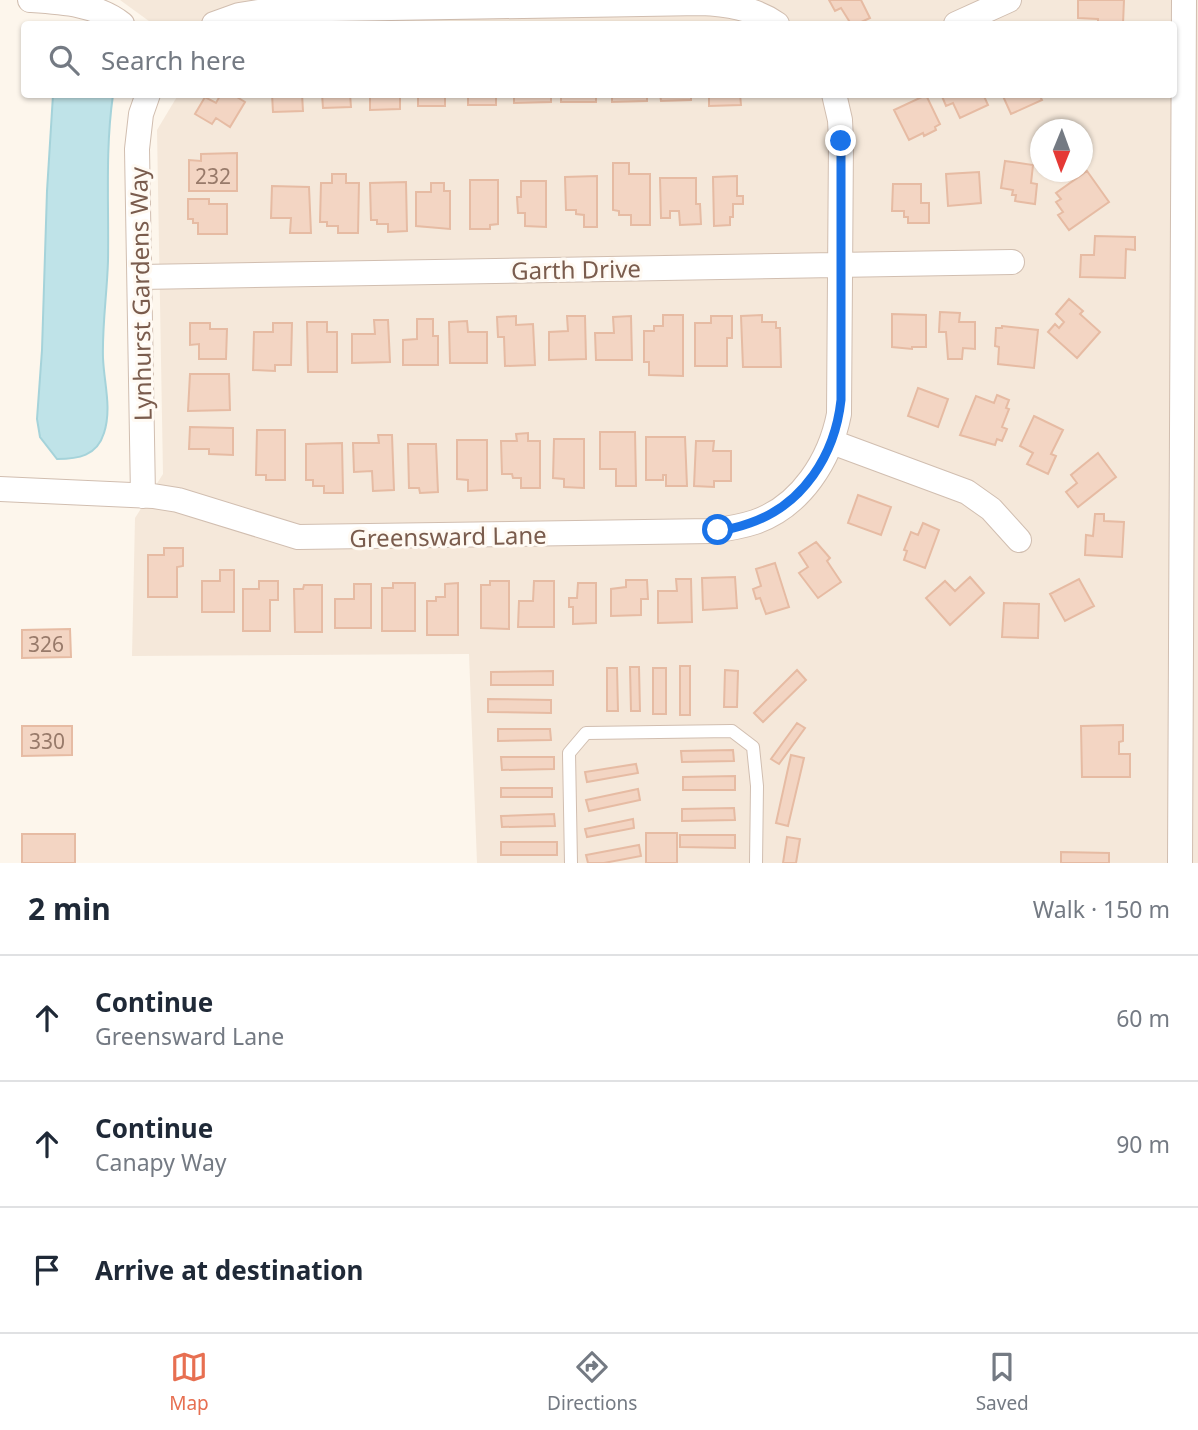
<!DOCTYPE html>
<html lang="en">
<head>
<meta charset="utf-8">
<style>
  :root { --surface:#fff; --page:#f2f2f3; --text:#1f2937; --muted:#747a83; --line:#e0e1e3; --accent:#e76f51 }
  body { margin:0; font-family:"Noto Sans",sans-serif; background:var(--page); color:var(--text) }
  .compass { position:absolute; left:1030px; top:119px; width:63px; height:63px; border-radius:50%; background:var(--surface); box-shadow:0 2px 5px #0004; rotate:181deg }
  .stop { position:absolute; width:21px; height:21px; margin:-16px; border:5px solid #1a73e8; border-radius:50%; background:#fff }
  .stop.end { background:#1a73e8; border-color:#fff; box-shadow:0 2px 7px #0008 }
  .list { margin:0; padding:0; list-style:none }
  h2 { display:flex; justify-content:space-between; align-items:center; height:91px; margin:0; padding:0 28px; font-size:30px }
  h2 small { font-size:23px; font-weight:400; color:var(--muted) }
  .list li { display:grid; grid-template-columns:46px 1fr auto; gap:21px; align-items:center; box-sizing:border-box; height:126px; padding:0 28px; border-top:2px solid var(--line) }
  .list b { display:block; font-size:26px; white-space:nowrap }
  .list p { margin:0; font-size:23px; white-space:nowrap; color:var(--muted) }
  .list em { font-size:23px; font-style:normal; color:var(--muted) }
  .icon { flex:none; width:38px; height:38px; fill:none; stroke:currentColor; stroke-width:2; stroke-linecap:round; stroke-linejoin:round }
  .map { position:relative; flex:none; width:1198px; height:863px; overflow:hidden }
  .search { position:absolute; background:var(--surface); box-shadow:0 2px 5px #0004; left:21px; right:21px; top:21px; height:77px; display:flex; align-items:center; gap:18px; box-sizing:border-box; padding:0 24px; border-radius:7px; color:var(--muted); font-size:26px }
  .sheet { height:469px; background:var(--surface) }
  nav { display:flex; justify-content:space-around; align-items:center; box-sizing:border-box; height:98px; border-top:2px solid var(--line); background:var(--surface); font-size:19px; color:var(--muted) }
  nav a { display:grid; justify-items:center; gap:4px }
  nav .on { color:var(--accent) }
  .map>svg:first-child { display:block }
  .residential { fill:#f5e8da; fill-rule:evenodd }
  .water { fill:#bfe3e8; stroke:#a5d3da; stroke-width:2 }
  .building { fill:#f3d5c3; stroke:#e6bba3; stroke-width:2 }
  .lines { fill:none; stroke-linecap:round; stroke-linejoin:round }
  .service-casing { stroke:#d1beb0; stroke-width:14 }
  .minor-casing { stroke:#d1beb0; stroke-width:26 }
  .service { stroke:#fff; stroke-width:12 }
  .minor { stroke:#fff; stroke-width:24 }
  .route { stroke:#1a73e8; stroke-width:9 }
  .labels { text-anchor:middle; dominant-baseline:central; stroke-width:6; stroke-linejoin:round; paint-order:stroke }
  .number-label { font-size:21px; fill:#987a6a }
  .street-label { font-size:24px; fill:#7a5c4d; stroke:#fffaf3 }
</style>
</head>
<body>
<div class="map">
<svg width="1198" height="863" viewBox="0 0 1198 863">
  <rect width="100%" height="100%" fill="#fdf6ec"/>
  <!-- residential -->
  <path class="residential" d="M120 0H1198V863H477L469 654 132 656 135 518 163 474 157 130 178 95 1174 94V24H153ZM1040 130H1082V172H1040Z"/>
  <!-- water -->
  <path class="water" d="M53 95H113C105 150 109 206 108 261 107 294 102 326 103 358 104 383 112 408 104 433 97 456 78 459 57 459L40 437 37 419 42 350 47 191Z"/>
  <!-- building -->
  <path class="building" d="M829 0H861L870 18 857 24H851L841 8 835 11Z
    M1078 0H1124L1123 24H1098V19L1078 18Z
    M221 94H232L245 102 230 127 216 118 212 124 195 114 205 97 216 103Z
    M272 94H302L303 111 273 112Z
    M322 94H350L351 107 323 108Z
    M370 94H400V109L370 110Z
    M418 94H445V106H418Z
    M468 94H496V105H468Z
    M514 94H551V102L514 103Z
    M561 94H596V102H561Z
    M612 94H647V101L612 102Z
    M660 94H691V100L661 101Z
    M709 94H740L741 105 709 106Z
    M941 94H983L988 105 960 118 953 103 946 106Z
    M1002 94H1039L1042 100 1011 114Z
    M926 95 940 124 935 127 936 130 924 136 923 133 909 140 894 110Z
    M237 153V191H189V160L201 161V154Z
    M1005 161 1033 165 1031 183 1037 184 1035 204 1015 201 1016 195H1012L1013 190 1001 188Z
    M613 163H629V174H650V225H631V215H619V211L613 210Z
    M1087 171 1109 202 1069 230 1058 215 1063 212 1056 202 1061 199 1056 193Z
    M979 172 981 203 948 206 946 174Z
    M332 174H346V183H359L358 233H338V226H327V222H320L321 183H332Z
    M597 176V227H584V215L576 214V210H566L565 177Z
    M737 176V196H743V204H733V217H730V225L714 226 713 177Z
    M660 178H696V204H700L701 224 680 225 679 211H670V218H661Z
    M470 180H498V224L490 225V229H470Z
    M521 181H546V227L525 226V213H518L517 197H521Z
    M406 182 407 231 388 232V224H377V220H371L370 183Z
    M431 183H444V191H450V229L416 226V192H431Z
    M893 184H921V203H929V223H908V217H904V211H892Z
    M272 186 309 187 311 233H290L291 218H271Z
    M188 199H209V204H227V234H198V223H193V219H188Z
    M1095 236 1135 237V250L1126 249 1125 278 1080 277 1081 255H1094Z
    M1069 299 1083 311 1080 314 1100 332 1077 358 1048 332 1055 324 1059 328 1064 322 1056 314Z
    M940 312 960 313 959 322H975V349L963 348 962 359H948L946 332H939Z
    M892 314 926 315V347H912V349L892 347Z
    M663 315H683V376L649 375V362H644V331H654V326H663Z
    M762 315V322H776V328H780L781 367H743L741 316Z
    M516 316V325L533 324 535 365 505 366 504 337H498L497 317Z
    M567 316H585L586 359 549 360V332L568 331Z
    M631 316 632 360H596L595 333H614L613 317Z
    M711 316H732V338H727V366H695V323H711Z
    M417 319H433V336H438V365H403V340L417 339Z
    M374 320H388L390 362 352 363V334H375Z
    M467 321 468 332H487V363H450L449 322Z
    M307 322H327V332H337V372H308Z
    M190 323H210V329H227L226 359H199V344L190 345Z
    M273 323H292L291 365H275V371L253 370 254 332H273Z
    M1002 326 1038 330 1034 368 998 364 999 347 995 346 996 328H1002Z
    M190 374H229L230 410 188 411Z
    M918 388 948 399 938 427 908 416Z
    M997 395 1009 400 1006 408 1009 409 1002 427 1007 429 1002 441 997 439 995 445 960 435 976 396 994 403Z
    M1034 416 1063 430 1051 454 1056 456 1048 474 1027 464 1033 453 1020 446Z
    M190 427 233 428V455L209 454V449H189Z
    M257 430H285V480H266V475H256Z
    M600 432H635L636 486H616V469H600Z
    M528 433V441H540V488H521V478H513L512 474H502L501 441H517L516 434Z
    M378 435H392L394 490 373 491 372 471 354 472 353 443H379Z
    M646 437H685L687 486H666V475H663V480H646Z
    M554 439H584V488L564 487V479L553 478Z
    M457 440H487V490L468 491V480L457 479Z
    M696 441H714L713 451H731V481H714V487L694 486Z
    M342 443 343 493H324V486H313V480H306V444Z
    M408 444H436L438 492 420 493 419 488H409Z
    M1098 453 1116 477 1078 507 1066 492 1077 483 1071 475Z
    M858 495 891 507 881 535 848 523Z
    M1095 514H1104V521L1124 522 1122 557 1085 555 1086 535 1093 536Z
    M923 523 939 530 925 568 904 560 907 551 904 550 911 532 918 535Z
    M816 542 830 558 827 561 841 582 818 598 799 573 808 567 799 553Z
    M164 548H183V566L177 567V597H148V555H164Z
    M775 563 789 607 766 614 760 598 756 599 753 589 761 586 756 569Z
    M220 570H234V612H202V581H220Z
    M735 577 737 608 703 610 702 578Z
    M970 577 984 593 950 625 926 598 945 581 955 591Z
    M676 579H691L692 622 658 623V591H677Z
    M1079 579 1094 606 1065 621 1050 594Z
    M626 580H647L648 599H641V615L611 616V589L626 587Z
    M259 581H278V600H270V631H243V589H259Z
    M490 581H509V629L481 628V585H490Z
    M534 581H554V627H518L519 601H533Z
    M393 583H415V631H382V588H393Z
    M458 583V635H427V601H436V597H445V584Z
    M578 583H596V623L573 624V607H569V598H577Z
    M354 584H371V628H335V599H354Z
    M304 585H322V632H295L294 589H303Z
    M1004 603 1039 604 1038 638 1002 637Z
    M70 629 71 657 22 658V630Z
    M680 666H690V715H680Z
    M630 667H639L640 711H631Z
    M607 668H617L618 711H607Z
    M653 668H666V714H653Z
    M725 670 738 671 737 707H724Z
    M797 670 806 680 763 722 754 713Z
    M553 671V685H491V672Z
    M488 699 551 700V713L488 712Z
    M797 723 805 728 779 764 771 759Z
    M1123 725V741L1119 742V754H1130V777H1082L1081 726Z
    M22 726H72V755L22 756Z
    M498 729H550L551 740 498 741Z
    M733 750 734 761 682 762 681 751Z
    M791 755 804 758 788 826 776 823Z
    M501 757H554V769L502 770Z
    M636 764 638 773 587 782 585 772Z
    M735 776V790H683V777Z
    M501 788H552V797H501Z
    M638 789 640 800 589 811 586 800Z
    M734 808 735 820 682 821V809Z
    M554 814 555 826 502 827 501 816Z
    M633 819 634 828 587 837 585 829Z
    M646 833H677V863H646Z
    M22 834H75V863H22Z
    M680 835H735V848L680 847Z
    M787 837 800 839 796 863H783Z
    M501 842H557V855H501Z
    M639 845 641 856 604 863H588L586 855Z
    M1061 852 1109 853V863H1061Z"/>
  <g class="lines">
    <defs>
      <path id="service" d="M571 863 569 753 586 733 732 731 753 747 757 786 756 863"/>
      <path id="minor" d="M30 0C61 2 97 4 122 24
        M214 24 239 15 272 10 701 3C727 4 756 9 777 24
        M956 24 1009 0
        M140 277 1012 262
        M832 442 967 492 991 509 1019 540
        M0 489 153 496 178 500 298 537 712 531C726 529 740 527 755 522 801 506 830 460 839 414L841 141 840 120 834 94
        M143 496 137 149 141 114 148 94
        M1180 863 1184 0"/>
    </defs>
    <!-- service casing -->
    <use href="#service" class="service-casing"/>
    <!-- minor casing -->
    <use href="#minor" class="minor-casing"/>
    <!-- service -->
    <use href="#service" class="service"/>
    <!-- minor -->
    <use href="#minor" class="minor"/>
  </g>
  <g class="lines">
    <!-- route -->
    <path class="route" d="M718 530C730 530 739 527 750 523 803 505 835 455 841 400V141"/>
  </g>
  <g class="labels">
    <!-- number labels -->
    <g class="number-label">
      <text x="213" y="176">232</text>
      <text x="46" y="644">326</text>
      <text x="47" y="741">330</text>
    </g>
    <!-- street labels -->
    <g class="street-label">
      <text transform="translate(576 269) rotate(-1)">Garth Drive</text>
      <text transform="translate(140 294) rotate(-91)">Lynhurst Gardens Way</text>
      <text transform="translate(448 536) rotate(-1)">Greensward Lane</text>
    </g>
  </g>
</svg>
<svg class="compass" viewBox="-18 -18 36 36"><path d="M0-13l5 13h-10z" fill="#e53935"/><path d="M0 13l5-13h-10z" fill="#747a83"/></svg>
<div class="stop" style="left:718px;top:530px"></div>
<div class="stop end" style="left:841px;top:141px"></div>
<div class="search"><svg class="icon" aria-label="search" viewBox="0 0 24 24"><circle cx="10" cy="10" r="6"/><path d="M15 15l6 6"/></svg>Search here</div>
</div>
<section class="sheet">
<h2>2 min<small>Walk · 150 m</small></h2>
<ul class="list">
<li><svg class="icon" aria-label="ahead" viewBox="0 0 24 24"><path d="M12 20V5M6 11l6-6 6 6"/></svg><div><b>Continue</b><p>Greensward Lane</p></div><em>60 m</em></li>
<li><svg class="icon" aria-label="ahead" viewBox="0 0 24 24"><path d="M12 20V5M6 11l6-6 6 6"/></svg><div><b>Continue</b><p>Canapy Way</p></div><em>90 m</em></li>
<li><svg class="icon" aria-label="arrive" viewBox="0 0 24 24"><path d="M6 21V4h12l-3 4 3 4H6"/></svg><div><b>Arrive at destination</b></div></li>
</ul>
</section>
<nav>
<a class="on"><svg class="icon" aria-label="map" viewBox="0 0 24 24"><path d="M3 6l6-2 6 2 6-2v14l-6 2-6-2-6 2zM9 4v14M15 6v14"/></svg>Map</a>
<a><svg class="icon" aria-label="directions" viewBox="0 0 24 24"><path d="M12 3l9 9-9 9-9-9zM9 14v-3h6M13 9l2 2-2 2"/></svg>Directions</a>
<a><svg class="icon" aria-label="saved" viewBox="0 0 24 24"><path d="M7 4h10v16l-5-4-5 4z"/></svg>Saved</a>
</nav>
</body>
</html>
